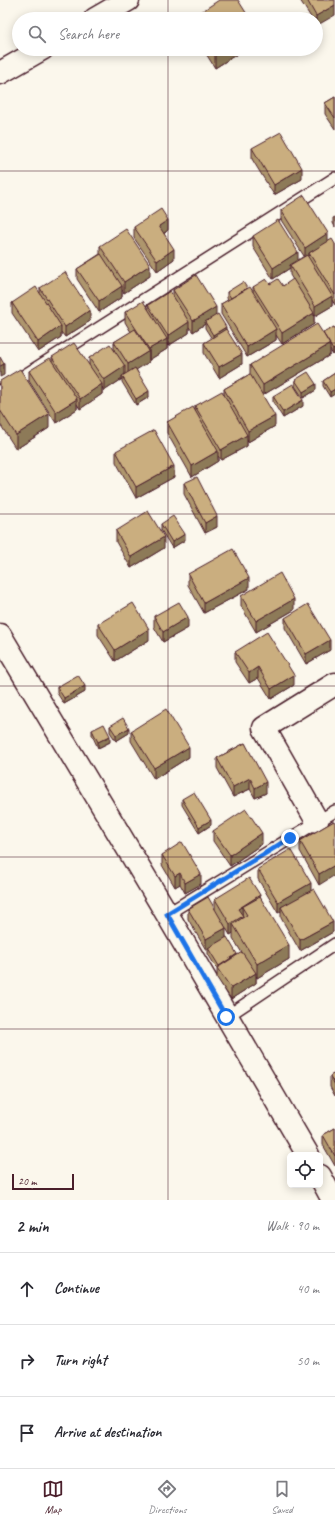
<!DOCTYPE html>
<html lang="en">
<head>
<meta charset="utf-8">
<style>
  :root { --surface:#fff; --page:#f7f7f7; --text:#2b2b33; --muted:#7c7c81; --line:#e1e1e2; --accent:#4a1f2b }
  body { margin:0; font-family:Caveat,sans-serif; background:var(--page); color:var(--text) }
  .controls { position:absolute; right:12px; bottom:12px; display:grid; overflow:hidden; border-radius:6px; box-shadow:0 2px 10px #0003 }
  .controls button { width:36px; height:36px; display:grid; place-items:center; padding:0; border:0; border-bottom:1px solid var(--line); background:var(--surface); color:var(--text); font:20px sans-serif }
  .scale { position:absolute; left:12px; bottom:10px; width:62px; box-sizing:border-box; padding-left:4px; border:2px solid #4a1f2b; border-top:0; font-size:11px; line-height:14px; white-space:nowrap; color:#4a1f2b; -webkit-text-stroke:3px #fbf7ec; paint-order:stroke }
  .stop { position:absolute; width:12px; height:12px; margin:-9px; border:3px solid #1a73e8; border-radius:50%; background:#fff }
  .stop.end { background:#1a73e8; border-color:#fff; box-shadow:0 1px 4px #0008 }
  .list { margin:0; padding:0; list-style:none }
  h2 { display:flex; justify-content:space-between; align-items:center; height:52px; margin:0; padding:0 16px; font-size:17px }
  h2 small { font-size:13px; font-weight:400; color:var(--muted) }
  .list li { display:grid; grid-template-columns:26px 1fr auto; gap:12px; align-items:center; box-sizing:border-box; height:72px; padding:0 16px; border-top:1px solid var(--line) }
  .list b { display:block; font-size:15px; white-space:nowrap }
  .list em { font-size:13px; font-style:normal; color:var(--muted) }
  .icon { flex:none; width:22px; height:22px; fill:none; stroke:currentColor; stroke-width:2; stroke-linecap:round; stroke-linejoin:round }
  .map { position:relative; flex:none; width:335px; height:1200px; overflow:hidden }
  .search { position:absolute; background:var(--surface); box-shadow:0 2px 10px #0003; left:12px; right:12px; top:12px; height:44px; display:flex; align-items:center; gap:10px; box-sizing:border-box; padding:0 14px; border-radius:22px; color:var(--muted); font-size:15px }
  .sheet { height:268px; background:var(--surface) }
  nav { display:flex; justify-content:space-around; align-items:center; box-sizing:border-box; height:56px; border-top:1px solid var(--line); background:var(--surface); font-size:11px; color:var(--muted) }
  nav a { display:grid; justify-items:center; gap:2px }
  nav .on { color:var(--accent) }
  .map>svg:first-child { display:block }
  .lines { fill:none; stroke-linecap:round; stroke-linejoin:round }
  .lane-casing { stroke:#4a1f2b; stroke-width:14 }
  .street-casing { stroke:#4a1f2b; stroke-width:25 }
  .lane { stroke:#fbf7ec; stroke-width:11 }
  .street { stroke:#fbf7ec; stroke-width:22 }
  .wall { fill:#ae966d; stroke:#4a1f2b; fill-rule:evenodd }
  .shaded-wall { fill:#8d7a59; stroke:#4a1f2b }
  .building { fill:#caae7f; stroke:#4a1f2b }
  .route { stroke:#1a73e8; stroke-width:5 }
  .grid { fill:none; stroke:#4a1f2b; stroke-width:1; stroke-opacity:0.55 }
</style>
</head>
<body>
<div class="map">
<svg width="335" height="1200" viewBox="0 0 335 1200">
  <rect width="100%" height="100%" fill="#fbf7ec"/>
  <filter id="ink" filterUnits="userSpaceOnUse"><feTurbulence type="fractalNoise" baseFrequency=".025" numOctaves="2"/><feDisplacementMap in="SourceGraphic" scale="8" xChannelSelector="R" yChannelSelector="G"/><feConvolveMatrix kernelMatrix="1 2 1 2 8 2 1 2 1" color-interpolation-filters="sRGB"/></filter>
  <g filter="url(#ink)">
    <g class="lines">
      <defs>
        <path id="lane" d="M0 391 335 178
          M167 914 335 811
          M226 1017 335 944"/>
        <path id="street" d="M95 19 128 0
          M0 73 42 49
          M0 635 167 914 308 1155
          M317 821 264 728 335 684
          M320 1176 333 1200"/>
      </defs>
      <!-- lane casing -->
      <use href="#lane" class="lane-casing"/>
      <!-- street casing -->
      <use href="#street" class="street-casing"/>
      <!-- lane -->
      <use href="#lane" class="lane"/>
      <!-- street -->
      <use href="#street" class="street"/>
    </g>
    <!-- wall -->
    <path class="wall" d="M300 0H335L316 26V19H312Z
      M203 49H245L215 68Z
      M335 97V129L325 114V103Z
      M252 148 302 179 274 195 252 159Z
      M281 210 328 241 335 244V305L332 300V306L315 316 314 315V324L282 344 276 335V340L247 357 221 314V304L228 300 227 298V292L247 288 253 292V287L270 284 283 286 293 280 290 275V268L273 279 253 247V236L298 260 304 256 281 220Z
      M335 217V227L333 223V218Z
      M134 227 168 230 164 234 174 259 157 271 134 238Z
      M100 246 150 276 124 293 122 290V297L99 312 77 279V269L100 254Z
      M40 288 90 321 65 337 61 332V337L38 352 12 313V303L40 293Z
      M173 290 216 316 226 330 242 364 219 378 204 353V343L212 339 205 328V324L193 332 189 327V333L168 346 167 344V349L149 360V359V362L136 369 149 397 136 405 122 382V379L104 391 102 387V394L80 409 77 404V409L56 423 29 381V371L52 361V357L89 365V358L114 351V342L131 332 125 322V312L148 309V305L173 296Z
      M334 327 333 355 330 350V355L263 395 275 426 248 442 247 439V446L221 460 218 456V461L192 477 167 433V422L195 411V406L224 395V389L250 374V365L323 334Z
      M335 373 330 397 323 386V381Z
      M295 380 316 390 303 398 295 386Z
      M0 381 49 428 16 449 0 424Z
      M273 396 303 406 283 418 273 402Z
      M116 451 174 477 136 498 116 462Z
      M184 483 217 527 205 533 184 494Z
      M161 524 185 540 172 548 161 530Z
      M116 531 164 548 131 568 116 542Z
      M188 574 249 589 204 613 188 585Z
      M241 596 294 610 256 632 241 606Z
      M154 616 188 628 163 642 154 627Z
      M285 618 330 650 306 664 285 628Z
      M98 624 149 640 115 661 98 635Z
      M235 652 294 685 271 699 258 678 249 683 235 662Z
      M57 687 85 692 64 704 57 693Z
      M110 726 129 733 116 741 110 732Z
      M92 730 110 742 98 748 92 735Z
      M131 731 189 757 154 779 131 741Z
      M245 743 266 793 255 798 250 789 233 797 217 768V758Z
      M182 799 211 825 199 833 182 805Z
      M334 821 319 885 300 851V841Z
      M213 831 262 844 230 866 213 841Z
      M162 855 201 884 185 893 180 884 175 887 162 865Z
      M258 869 311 891 333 932 300 951 281 918V911L278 913 258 879Z
      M260 897 289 959 257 978 256 976V983L231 999 217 978V969L208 954V949L206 950 188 919V909H215V899ZM223 923 230 935 233 933V938L242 953 237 955 226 937Z
      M335 1073V1096L330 1087V1076Z
      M335 1128V1166L323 1145V1135Z"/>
    <!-- shaded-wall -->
    <path class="shaded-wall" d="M335 5V15L316 26V16Z
      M223 49H245L215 68V54Z
      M302 168V179L274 195V185Z
      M168 220V230L159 237V226Z
      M328 233V244L309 253V255L305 258V248Z
      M174 249V259L157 271V261Z
      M298 252V263L290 265V268L273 279V268Z
      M150 265V276L124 293V282Z
      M122 286V297L99 312V301Z
      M332 296V306L315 316V306Z
      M216 307V317L205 322V324L193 332V321Z
      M90 310V321L65 337V327Z
      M314 313V324L282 344V333Z
      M189 322V333L168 346V336Z
      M61 326V337L38 352V342Z
      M226 327V333L213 341V335Z
      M276 329V340L247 357V347Z
      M167 339V349L149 360V349Z
      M330 344V355L263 395V385Z
      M335 348V354L333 355V350Z
      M149 351V362L128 375V364Z
      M242 354V364L219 378V367Z
      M4 364V375L0 377V366Z
      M125 366V377L122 376V379L104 391V380Z
      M102 384V394L80 409V399Z
      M316 384V390L303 398V392Z
      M335 389V394L330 397V392Z
      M149 391V397L136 405V399Z
      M77 399V409L56 423V412Z
      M303 400V406L283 418V412Z
      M49 414V428L16 449V435Z
      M275 416V426L248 442V431Z
      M247 435V446L221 460V450Z
      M218 451V461L192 477V466Z
      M174 466V477L136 498V487Z
      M217 516V527L205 533V523Z
      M185 534V540L172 548V542Z
      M164 537V548L131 568V557Z
      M249 578V589L204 613V603Z
      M294 599V610L256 632V621Z
      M188 617V628L163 642V632Z
      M149 629V640L115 661V650Z
      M330 640V650L306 664V654Z
      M258 667V678L249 683V673Z
      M294 675V685L271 699V689Z
      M85 686V692L64 704V698Z
      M129 728V733L116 741V735Z
      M110 736V742L98 748V742Z
      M189 747V757L154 779V768Z
      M250 778V789L233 797V787Z
      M266 782V793L255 798V788Z
      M211 820V825L199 833V827Z
      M262 833V844L230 866V855Z
      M335 865V875L319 885V874Z
      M180 873V884L175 887V876Z
      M201 874V884L185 893V883Z
      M311 883V894L281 907V911L278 913V902Z
      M260 895V906L242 907 243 927 233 924V933L230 935V924L238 909Z
      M333 922V932L300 951V940Z
      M226 928V939L206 950V939Z
      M289 945V959L257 978V964Z
      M237 954V960L219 970V966Z
      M256 973V983L231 999V988Z"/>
    <!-- building -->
    <path class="building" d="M219 0H238L250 19H193L192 18Z
      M307 0H335V5L316 16Z
      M212 49H223L215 54Z
      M335 97V118L325 103Z
      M281 132 302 168 274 185 252 148Z
      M304 195 328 233 305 248 281 210Z
      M161 209 168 220 159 226 174 249 157 261 134 227Z
      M278 220 298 252 273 268 253 236Z
      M126 229 150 265 124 282 100 246Z
      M332 239 335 244V295L309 253Z
      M101 254 122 286 99 301 77 269Z
      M307 255 332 296 315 306 290 265Z
      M65 272 90 310 65 327 40 288Z
      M196 275 216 307 193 321 173 290Z
      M266 279 270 284 278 279 283 286 293 279 314 313 282 333 253 287Z
      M243 282 247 288 231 298 227 292Z
      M36 287 61 326 38 342 12 303Z
      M250 287 276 329 247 347 221 304Z
      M170 291 189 322 168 336 148 305Z
      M143 301 167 339 149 349 125 312Z
      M218 314 226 327 213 335 205 322Z
      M317 324 330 344 263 385 250 365Z
      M334 327 335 328V348L333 350 323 333Z
      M135 329 149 351 128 364 114 342Z
      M226 329 242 354 219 367 204 343Z
      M74 343 102 384 80 399 52 357Z
      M110 344 125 366 104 380 89 358Z
      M0 357 4 364 0 366Z
      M50 358 77 399 56 412 29 371Z
      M135 368 149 391 136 399 122 376Z
      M20 369 49 414 16 435 0 410V381Z
      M308 372 316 384 303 392 295 380Z
      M335 373V389L330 392 323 381Z
      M250 374 275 416 248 431 224 389Z
      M293 384 303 400 283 412 273 396Z
      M222 391 247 435 221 450 195 406Z
      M193 407 218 451 192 466 167 422Z
      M154 430 174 466 136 487 116 451Z
      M197 477 217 516 205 523 184 483Z
      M148 511 164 537 131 557 116 531Z
      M173 516 185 534 172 542 161 524Z
      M233 549 249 578 204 603 188 574Z
      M280 573 294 599 256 621 241 596Z
      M179 602 188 617 163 632 154 616Z
      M133 603 149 629 115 650 98 624Z
      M308 604 330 640 306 654 285 618Z
      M267 632 294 675 271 689 258 667 249 673 235 652Z
      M78 675 85 686 64 698 57 687Z
      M166 709 189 747 154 768 131 731Z
      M123 718 129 728 116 735 110 726Z
      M104 724 110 736 98 742 92 730Z
      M245 743 266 782 255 788 250 778 233 787 217 758Z
      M194 792 211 820 199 827 182 799Z
      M246 809 262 833 230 855 213 831Z
      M334 821 335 823V865L319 874 300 841Z
      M182 842 201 874 185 883 180 873 175 876 162 855Z
      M291 849 311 883 278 902 258 869Z
      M249 878 260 895 238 909 243 916 230 924 215 899Z
      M314 889 333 922 300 940 281 907Z
      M208 897 226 928 206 939 188 909Z
      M260 897 289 945 257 964 233 924 247 915 242 907Z
      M227 937 237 954 219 966 208 948Z
      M242 952 256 973 231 988 217 968Z
      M335 1073V1085L330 1076Z
      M335 1128V1156L323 1135Z"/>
  </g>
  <g class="lines" filter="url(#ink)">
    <!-- route -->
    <path class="route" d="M226 1017 167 914 290 838"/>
  </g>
  <!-- grid -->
  <path class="grid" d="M168 0V19M168 49V1200M0 171H335M0 343H335M0 514H335M0 686H335M0 857H335M0 1029H335"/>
</svg>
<div class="controls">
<button><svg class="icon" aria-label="locate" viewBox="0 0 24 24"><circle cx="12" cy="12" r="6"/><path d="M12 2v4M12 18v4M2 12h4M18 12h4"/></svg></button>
</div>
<div class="scale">20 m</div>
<div class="stop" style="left:226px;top:1017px"></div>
<div class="stop end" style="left:290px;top:838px"></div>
<div class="search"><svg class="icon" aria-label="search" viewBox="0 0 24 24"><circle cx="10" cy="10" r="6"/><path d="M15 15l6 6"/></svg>Search here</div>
</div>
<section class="sheet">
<h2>2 min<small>Walk · 90 m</small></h2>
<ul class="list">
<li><svg class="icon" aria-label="ahead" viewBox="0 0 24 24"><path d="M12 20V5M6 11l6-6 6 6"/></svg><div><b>Continue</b></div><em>40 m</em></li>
<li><svg class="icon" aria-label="right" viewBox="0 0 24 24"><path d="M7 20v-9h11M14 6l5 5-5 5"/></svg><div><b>Turn right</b></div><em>50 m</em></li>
<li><svg class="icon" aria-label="arrive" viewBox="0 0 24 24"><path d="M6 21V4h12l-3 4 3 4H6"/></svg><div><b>Arrive at destination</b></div></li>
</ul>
</section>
<nav>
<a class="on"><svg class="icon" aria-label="map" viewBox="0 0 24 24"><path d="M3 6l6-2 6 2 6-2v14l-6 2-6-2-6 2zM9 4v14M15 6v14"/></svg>Map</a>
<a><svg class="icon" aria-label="directions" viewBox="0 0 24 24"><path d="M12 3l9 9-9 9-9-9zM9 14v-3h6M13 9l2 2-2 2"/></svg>Directions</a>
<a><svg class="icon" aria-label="saved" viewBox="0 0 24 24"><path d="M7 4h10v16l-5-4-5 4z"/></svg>Saved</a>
</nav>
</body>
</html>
